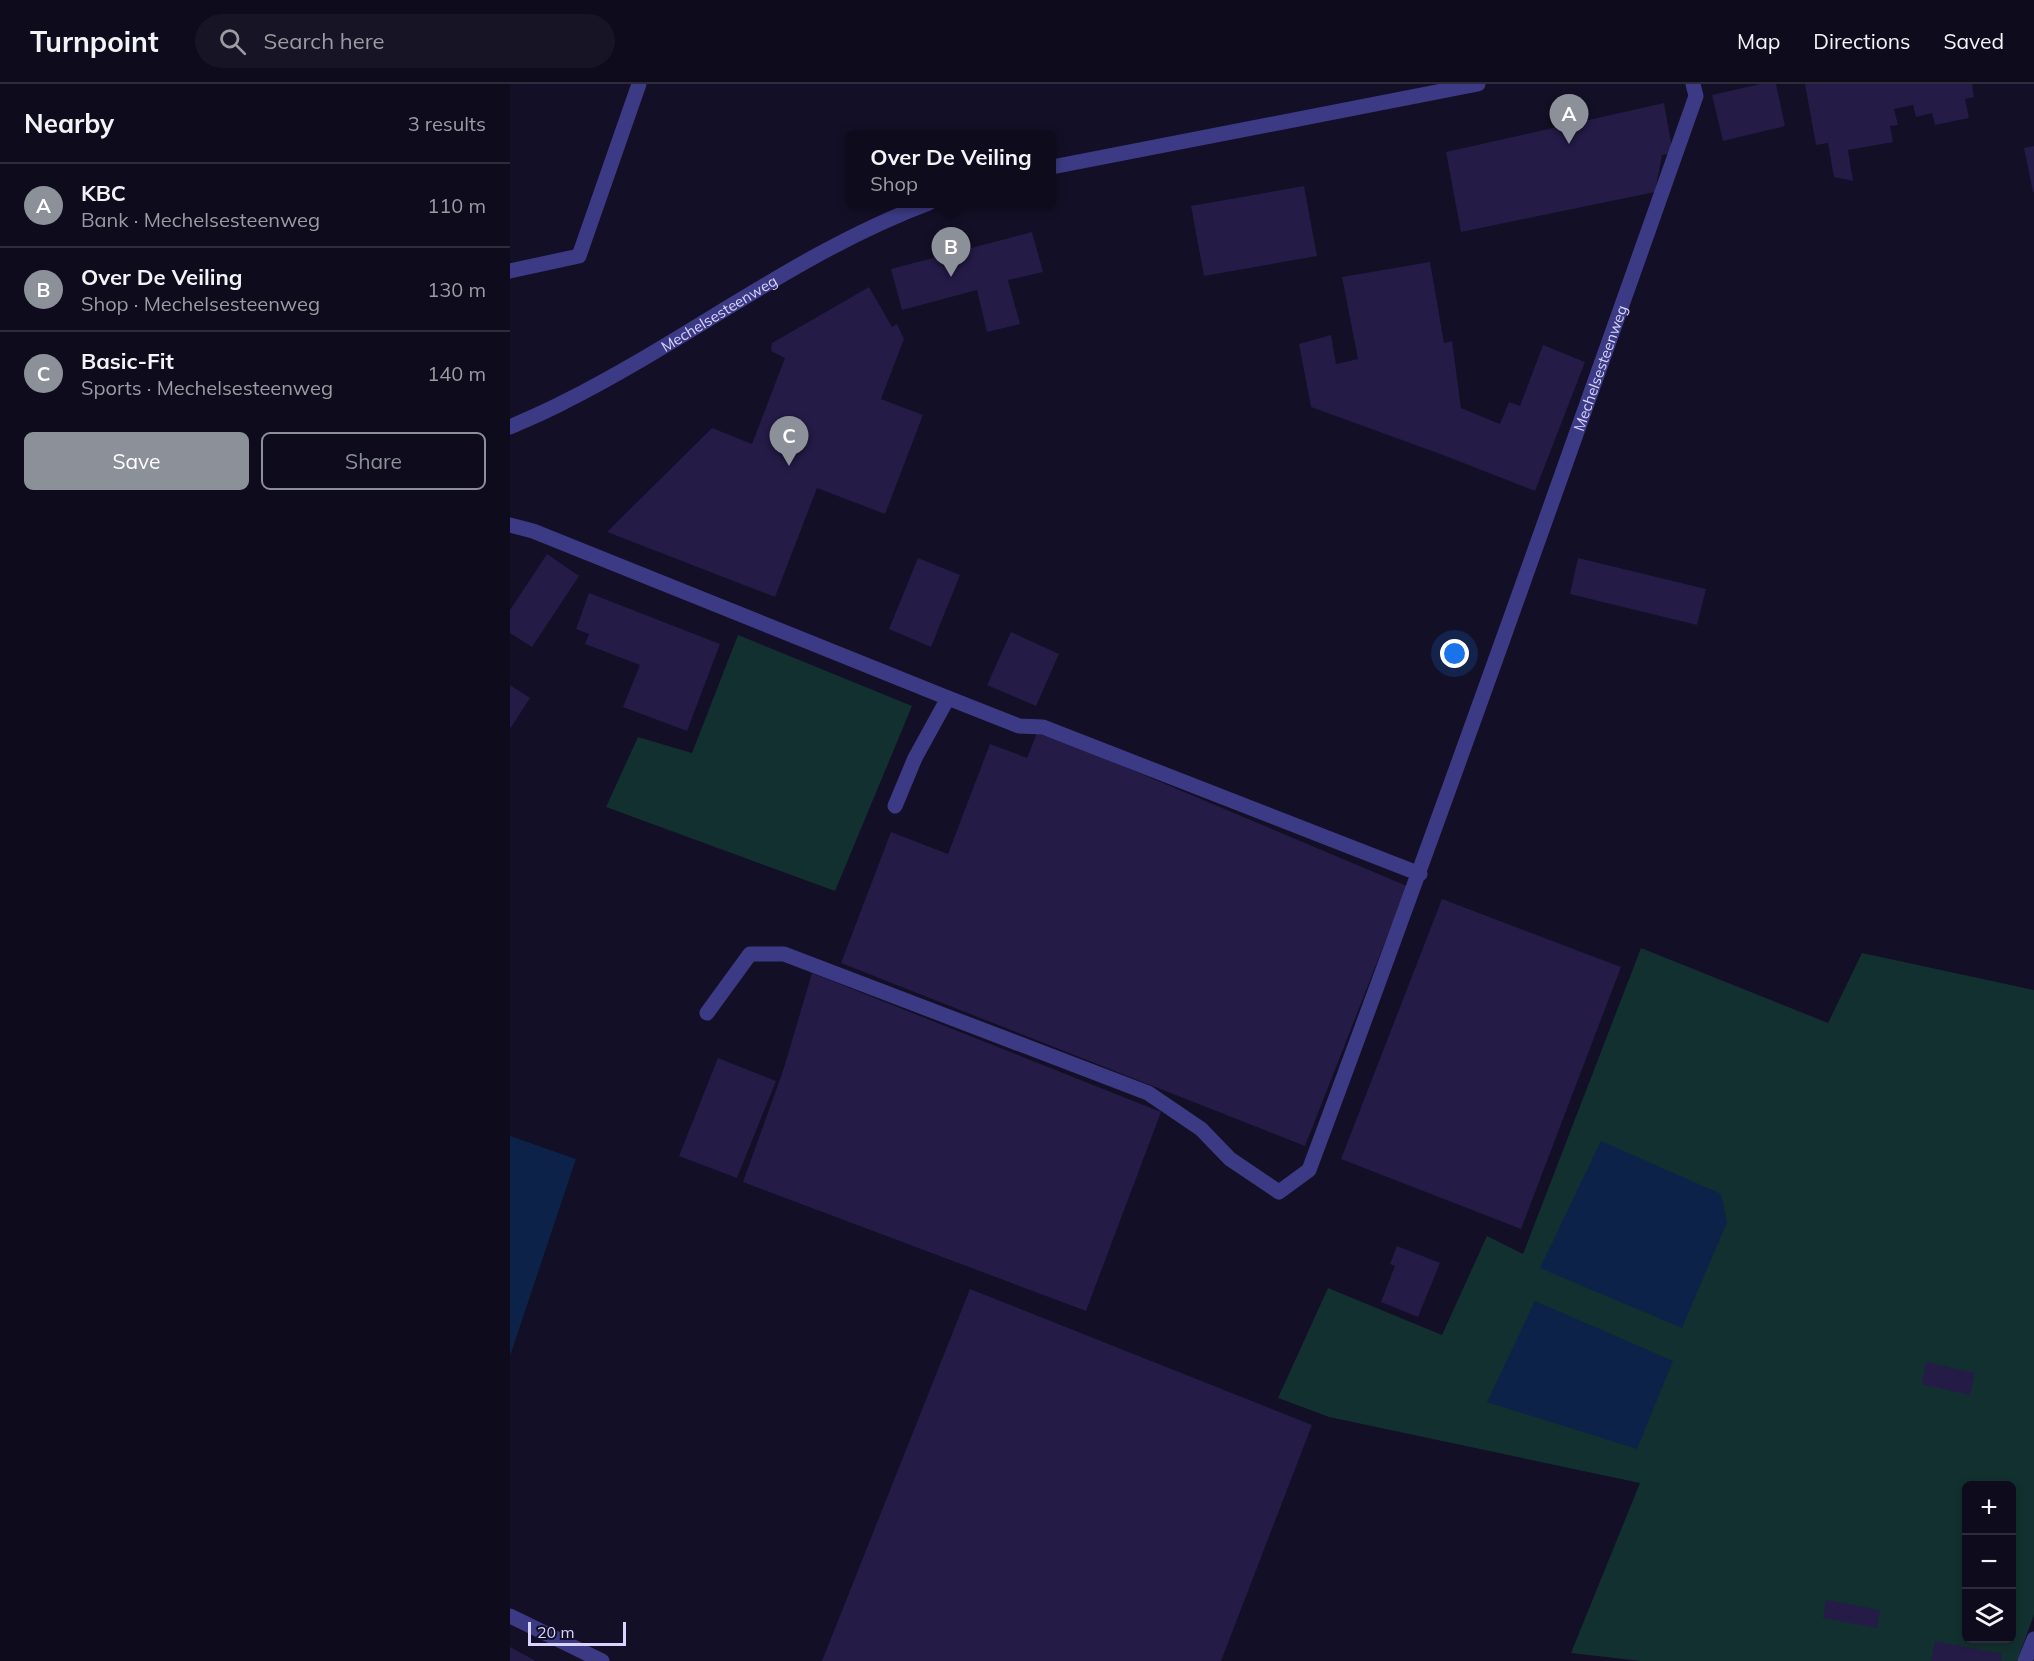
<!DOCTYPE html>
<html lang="en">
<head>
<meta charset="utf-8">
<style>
  :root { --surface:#0e0b1c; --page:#171425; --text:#f1f3f6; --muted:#9b9ba3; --line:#2e2b3b; --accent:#8c9099 }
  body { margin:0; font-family:Mulish,sans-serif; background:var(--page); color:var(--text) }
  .controls { position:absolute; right:18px; bottom:18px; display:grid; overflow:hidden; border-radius:9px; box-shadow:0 3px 9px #0003 }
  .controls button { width:54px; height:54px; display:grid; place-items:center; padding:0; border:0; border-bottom:2px solid var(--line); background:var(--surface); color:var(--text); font:30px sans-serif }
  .scale { position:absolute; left:18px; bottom:15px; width:98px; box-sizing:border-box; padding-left:6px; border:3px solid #d9d4ff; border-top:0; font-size:16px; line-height:21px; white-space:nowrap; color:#d9d4ff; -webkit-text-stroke:4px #130f26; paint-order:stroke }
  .you { position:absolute; left:945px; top:570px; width:21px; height:21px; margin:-15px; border:4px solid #fff; border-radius:50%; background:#1a73e8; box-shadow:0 0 0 9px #1a73e833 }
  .badge { display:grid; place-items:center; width:39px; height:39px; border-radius:50%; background:var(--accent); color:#fff; font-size:20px; font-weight:700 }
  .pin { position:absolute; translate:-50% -50px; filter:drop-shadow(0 2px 3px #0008) }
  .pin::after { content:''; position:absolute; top:32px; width:21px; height:18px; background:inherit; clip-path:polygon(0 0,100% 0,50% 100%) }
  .popup { position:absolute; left:336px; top:46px; width:210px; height:78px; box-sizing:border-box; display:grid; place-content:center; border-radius:9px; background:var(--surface); filter:drop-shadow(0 2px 4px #0005); font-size:20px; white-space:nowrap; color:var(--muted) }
  .popup b { font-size:22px; color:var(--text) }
  .popup::after { content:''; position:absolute; left:50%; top:100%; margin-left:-12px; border:12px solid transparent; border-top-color:var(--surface) }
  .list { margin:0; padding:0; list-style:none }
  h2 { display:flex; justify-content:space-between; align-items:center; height:78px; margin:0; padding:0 24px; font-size:26px }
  h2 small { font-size:20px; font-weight:400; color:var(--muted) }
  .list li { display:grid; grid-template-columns:39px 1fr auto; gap:18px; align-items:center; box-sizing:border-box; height:84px; padding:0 24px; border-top:2px solid var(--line) }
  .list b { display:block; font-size:22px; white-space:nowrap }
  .list p { margin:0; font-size:20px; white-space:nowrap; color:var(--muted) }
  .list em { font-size:20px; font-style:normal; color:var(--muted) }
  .actions { display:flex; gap:12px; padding:18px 24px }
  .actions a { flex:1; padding:14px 0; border:2px solid var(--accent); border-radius:9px; text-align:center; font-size:21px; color:var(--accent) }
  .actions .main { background:var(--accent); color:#fff }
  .icon { flex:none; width:33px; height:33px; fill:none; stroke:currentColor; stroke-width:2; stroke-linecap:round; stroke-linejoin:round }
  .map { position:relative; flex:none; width:1524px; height:1577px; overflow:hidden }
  header { display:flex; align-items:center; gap:36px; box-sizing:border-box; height:84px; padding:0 30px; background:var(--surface); border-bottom:2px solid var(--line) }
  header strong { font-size:28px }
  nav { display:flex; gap:33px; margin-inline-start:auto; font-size:21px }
  .search { width:420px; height:54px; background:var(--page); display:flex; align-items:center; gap:15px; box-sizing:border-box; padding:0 21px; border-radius:33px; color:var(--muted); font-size:22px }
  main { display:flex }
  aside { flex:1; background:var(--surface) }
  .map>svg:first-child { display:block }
  .green { fill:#12302f; fill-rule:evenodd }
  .water { fill:#0c2248 }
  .building { fill:#241b47 }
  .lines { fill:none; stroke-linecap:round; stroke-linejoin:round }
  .minor { stroke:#3d3a85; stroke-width:15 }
  .labels { text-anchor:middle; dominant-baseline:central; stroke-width:6; stroke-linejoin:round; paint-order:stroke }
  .street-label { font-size:15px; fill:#d9d4ff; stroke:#130f26 }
</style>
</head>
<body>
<header>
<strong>Turnpoint</strong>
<div class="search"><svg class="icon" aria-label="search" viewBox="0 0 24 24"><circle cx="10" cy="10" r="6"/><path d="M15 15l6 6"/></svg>Search here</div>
<nav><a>Map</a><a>Directions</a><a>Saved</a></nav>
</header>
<main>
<aside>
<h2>Nearby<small>3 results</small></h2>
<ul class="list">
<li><span class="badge">A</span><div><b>KBC</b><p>Bank · Mechelsesteenweg</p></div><em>110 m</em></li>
<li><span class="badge">B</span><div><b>Over De Veiling</b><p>Shop · Mechelsesteenweg</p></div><em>130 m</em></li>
<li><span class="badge">C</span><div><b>Basic-Fit</b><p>Sports · Mechelsesteenweg</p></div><em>140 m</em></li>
</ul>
<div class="actions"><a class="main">Save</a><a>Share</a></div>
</aside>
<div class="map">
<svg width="1524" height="1577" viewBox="0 0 1524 1577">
  <rect width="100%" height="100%" fill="#130f26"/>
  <!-- green -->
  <path class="green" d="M228 551 402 622 325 807 96 723 128 653 182 669Z
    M1131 864 1318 939 1352 869 1524 906V1531L1507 1577H1131L1061 1569 1130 1399 819 1333 768 1314 818 1204 932 1251 977 1152 1013 1170ZM1456 1402H1502V1554H1456Z"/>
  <!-- water -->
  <path class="water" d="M0 1052 66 1075 0 1272Z
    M1091 1057 1211 1110 1217 1138 1172 1244 1030 1184Z
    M1025 1217 1163 1277 1127 1365 977 1318Z"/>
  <!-- building -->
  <path class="building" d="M1250 0H1266L1275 42 1213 57 1202 11Z
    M1295 0H1462L1464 13 1455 15 1459 34 1425 41 1422 29 1406 33 1403 21 1384 25 1388 41 1380 42 1383 58 1338 66 1343 97 1324 93 1318 59 1306 61Z
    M1154 19 1163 69 1152 71 1145 108 951 148 936 68Z
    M1524 62V108H1523L1514 64Z
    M794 102 807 172 694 192 681 122Z
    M522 148 533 188 498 196 510 240 477 248 467 206 392 226 381 185Z
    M920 178 934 259 942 257 951 324 990 340 999 318 1010 322 1033 261 1075 278 1025 407 933 371 801 323 789 260 821 251 826 280 848 275 832 193Z
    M359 203 382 243 387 240 394 255 371 315 413 331 375 430 307 404 265 513 97 448 202 344 242 360 275 274 261 267 262 259Z
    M37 470 69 492 22 563 0 549V526Z
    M408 474 450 491 421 563 379 545Z
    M1068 474 1196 505 1187 541 1060 510Z
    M79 509 210 560 177 647 113 623 130 581 75 560 79 550 66 545Z
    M501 548 549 570 526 622 477 601Z
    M0 601 20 614 0 645Z
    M527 649 596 675 897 802 795 1062 331 879 381 748 438 770 480 660 517 674Z
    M932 815 1111 883 1011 1145 831 1075Z
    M302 889 651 1028 576 1227 233 1098 273 987Z
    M208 974 266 997 227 1094 169 1072Z
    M887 1162 930 1179 908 1233 871 1218 885 1182 880 1180Z
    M460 1205 802 1341 711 1577H312Z
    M1416 1278 1465 1289 1460 1311 1412 1300Z
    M1316 1516 1370 1526 1367 1544 1313 1534Z
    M1425 1557 1492 1570 1491 1577H1421Z
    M0 1563 26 1577H0Z"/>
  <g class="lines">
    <!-- minor -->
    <g class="minor">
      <path d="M542 83 968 0"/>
      <path d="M0 187 69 172 129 0"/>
      <path id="s1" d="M0 343C18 335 37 327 54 318 178 256 288 168 419 119"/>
      <path d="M0 441 23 447 438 614 405 674 385 722"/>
      <path d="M438 614 509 642 533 643 910 790"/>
      <path id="s2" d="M197 929 240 870H274L638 1009 691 1045 720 1075 769 1108 799 1086C932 730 1059 371 1186 12L1183 0"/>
      <path d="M0 1532 92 1577"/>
      <path d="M1515 1577 1524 1555"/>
    </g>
  </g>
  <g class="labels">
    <!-- street labels -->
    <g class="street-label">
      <text stroke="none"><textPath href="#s1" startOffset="238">Mechelsesteenweg</textPath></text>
      <text stroke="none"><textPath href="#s2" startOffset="1552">Mechelsesteenweg</textPath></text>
    </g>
  </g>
</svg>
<div class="controls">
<button>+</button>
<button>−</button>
<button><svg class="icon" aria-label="layers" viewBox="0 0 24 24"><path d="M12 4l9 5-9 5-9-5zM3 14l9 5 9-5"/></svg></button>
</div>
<div class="scale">20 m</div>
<div class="you"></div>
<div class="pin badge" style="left:1059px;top:60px">A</div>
<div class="pin badge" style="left:441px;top:193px">B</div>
<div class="popup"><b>Over De Veiling</b>Shop</div>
<div class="pin badge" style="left:279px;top:382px">C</div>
</div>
</main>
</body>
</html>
